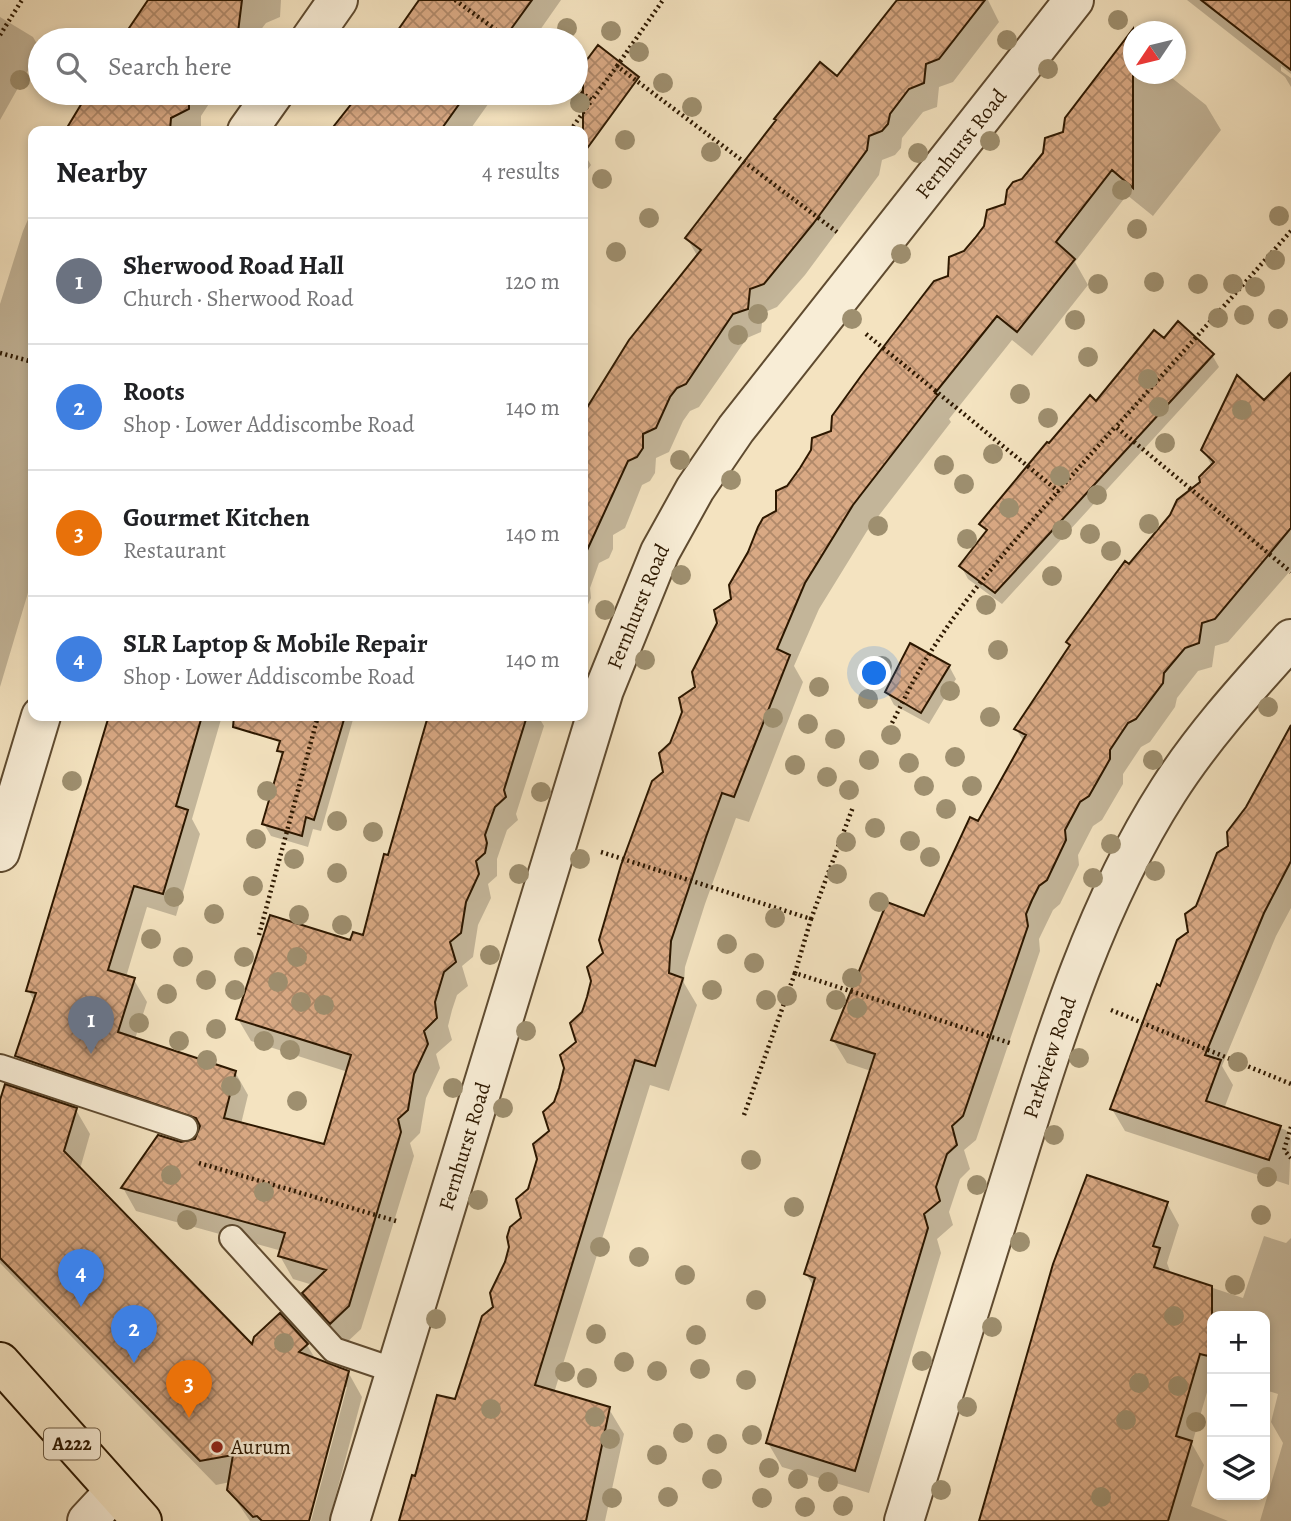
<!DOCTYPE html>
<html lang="en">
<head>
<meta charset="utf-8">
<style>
  :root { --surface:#fff; --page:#f6f6f6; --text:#202124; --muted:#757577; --line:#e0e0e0; --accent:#db2777 }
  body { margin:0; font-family:Alegreya,serif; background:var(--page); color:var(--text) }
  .controls { position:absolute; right:21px; bottom:21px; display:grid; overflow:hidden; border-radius:14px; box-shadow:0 4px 10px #0003 }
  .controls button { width:63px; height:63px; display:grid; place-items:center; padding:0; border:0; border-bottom:2px solid var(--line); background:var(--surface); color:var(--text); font:35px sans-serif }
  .compass { position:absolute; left:1123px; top:21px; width:63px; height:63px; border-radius:50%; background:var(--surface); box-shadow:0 4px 10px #0003; rotate:235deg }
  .you { position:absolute; left:875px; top:674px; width:24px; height:24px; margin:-18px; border:5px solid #fff; border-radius:50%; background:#1a73e8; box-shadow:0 0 0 10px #1a73e833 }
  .badge { display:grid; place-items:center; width:46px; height:46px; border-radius:50%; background:var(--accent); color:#fff; font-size:23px; font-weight:700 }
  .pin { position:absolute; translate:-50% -58px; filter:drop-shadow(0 2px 4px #0008) }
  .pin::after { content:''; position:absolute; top:37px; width:24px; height:21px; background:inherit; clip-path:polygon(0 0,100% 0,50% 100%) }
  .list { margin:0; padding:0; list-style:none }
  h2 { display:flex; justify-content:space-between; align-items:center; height:91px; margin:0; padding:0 28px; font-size:30px }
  h2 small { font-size:23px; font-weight:400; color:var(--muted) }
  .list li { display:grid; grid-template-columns:46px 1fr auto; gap:21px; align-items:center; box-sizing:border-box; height:126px; padding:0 28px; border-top:2px solid var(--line) }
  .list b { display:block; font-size:26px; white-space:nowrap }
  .list p { margin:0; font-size:23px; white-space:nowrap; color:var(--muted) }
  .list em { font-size:23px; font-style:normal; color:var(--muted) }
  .icon { flex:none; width:38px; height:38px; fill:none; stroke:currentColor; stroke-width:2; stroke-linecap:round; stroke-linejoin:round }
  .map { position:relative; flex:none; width:1291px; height:1521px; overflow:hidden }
  .search { position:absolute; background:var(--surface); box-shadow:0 4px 10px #0003; left:28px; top:28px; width:560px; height:77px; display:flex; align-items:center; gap:18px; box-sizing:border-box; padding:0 24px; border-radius:38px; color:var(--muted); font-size:26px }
  .panel { position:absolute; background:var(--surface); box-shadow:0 4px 10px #0003; left:28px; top:126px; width:560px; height:595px; border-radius:14px }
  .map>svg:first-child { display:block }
  .shadow { fill:#0003 }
  .building { fill:url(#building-cross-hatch); stroke:#2d1800; stroke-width:2 }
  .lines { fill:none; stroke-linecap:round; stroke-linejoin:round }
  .service-casing { stroke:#5f4b30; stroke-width:28 }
  .minor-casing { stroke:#5f4b30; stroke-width:42 }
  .tertiary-casing { stroke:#5f4b30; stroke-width:42 }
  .primary-casing { stroke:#2d1800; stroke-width:42 }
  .path { stroke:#2d1800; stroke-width:4.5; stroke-dasharray:2 3.5; stroke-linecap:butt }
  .service { stroke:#f8edd6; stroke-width:24 }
  .minor { stroke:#f8edd6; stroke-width:38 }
  .tertiary { stroke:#f8edd6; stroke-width:38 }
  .primary { stroke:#f4e3c0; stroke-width:38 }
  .tree { fill:#9e8f6f }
  .poi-dot { fill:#8f2418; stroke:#f8edd6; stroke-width:2.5 }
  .labels { text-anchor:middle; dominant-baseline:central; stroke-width:5; stroke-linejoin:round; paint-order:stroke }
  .shield { fill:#f8edd6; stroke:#6a5840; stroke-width:2 }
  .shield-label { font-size:19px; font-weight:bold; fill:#2d1800 }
  .street-label { font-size:21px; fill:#2d1800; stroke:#f8edd6 }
  .poi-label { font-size:21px; fill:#2d1800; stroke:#f8edd6; text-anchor:start }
</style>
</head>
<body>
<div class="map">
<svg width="1291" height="1521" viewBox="0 0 1291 1521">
  <defs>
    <pattern id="building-cross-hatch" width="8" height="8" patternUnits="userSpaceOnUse" patternTransform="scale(1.75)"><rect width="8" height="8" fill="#d9a984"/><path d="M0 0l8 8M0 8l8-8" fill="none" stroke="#b0896a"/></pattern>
  </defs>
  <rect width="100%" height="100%" fill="#f4e3c0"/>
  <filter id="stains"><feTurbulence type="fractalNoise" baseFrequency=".00286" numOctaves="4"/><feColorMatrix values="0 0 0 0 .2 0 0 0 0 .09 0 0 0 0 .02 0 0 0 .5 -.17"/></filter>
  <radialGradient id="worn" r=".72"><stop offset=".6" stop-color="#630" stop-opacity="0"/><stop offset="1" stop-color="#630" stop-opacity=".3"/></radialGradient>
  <!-- shadow -->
  <path class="shadow" d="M176 0H281L280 17 266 23 253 40H123L142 12Z
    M420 0H561L533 40H393Z
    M899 0H988L999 22 953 82 939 87 937 107 923 112 902 138 901 148 895 155 882 160 879 175 805 275 777 307 763 313 761 332 747 338 699 407 690 411 683 421 669 452 656 458 655 473 650 481 642 485 625 528 613 535V549L609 558 599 563 590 588 591 598 583 615V418L630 342 698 257 687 238 837 78Z
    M1187 0H1291V74L1281 66V71L1291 78V87L1285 77Z
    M0 17 33 37 40 49 0 120Z
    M1126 41 1134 47V74H1167L1206 105 1221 130 1153 216 1127 195 1075 262 1088 285 1032 356 1012 340 949 419 951 422 867 531 819 609 794 666 803 682 749 822 736 818 705 904 685 967 684 983 697 1005 669 1091 650 1085 554 1393 609 1409 624 1434 605 1521H400L417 1478 456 1401 495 1308 529 1190 551 1131 556 1103 578 1043 583 1013 665 772 672 745 733 599 788 487 966 252 1065 133Z
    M91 93H216L201 116V131H69Z
    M361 93H496L469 131H330Z
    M546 126 553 131H542Z
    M583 152 591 165 583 176Z
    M33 208V576L0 687V304L23 231Z
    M1164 340 1212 355 1219 367 1002 604 968 579 961 566 987 533 981 524 1050 446Z
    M1291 381V570L1228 642 1215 646 1212 667 1198 671 1177 698 1175 707 1150 742 1141 747 1123 774V784L1102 820 1093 826 1078 855 1079 865 1060 904 1053 910 1039 939 1040 951 976 1140 964 1150 970 1169 960 1179 949 1212 953 1225 937 1239 941 1253 869 1493 782 1467 768 1443 814 1287 806 1274 871 1071 847 1063 833 1040 925 918 1024 742 1016 729 1071 647 1068 642 1202 483 1212 466 1203 450Z
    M949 666 956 679 929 724 894 705 887 692Z
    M111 716H222L192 819 200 834 176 916 147 907 126 977 134 980 147 1002 135 1039 235 1072 248 1095 241 1124 326 1146 348 1072 251 1041 238 1019 351 942 364 938 437 716H538L544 726 516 814 518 820 507 830 497 859V876L488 884 491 898 478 925 473 957 462 966 468 986 457 995 452 1010 448 1026 452 1040 436 1054 440 1068 426 1098 420 1133 410 1143 414 1156 361 1329 344 1345 317 1316 304 1293 313 1285 293 1279 280 1256 282 1251 136 1211 123 1188 181 1144 197 1140 198 1136 30 1079 17 1056 35 1002 28 990Z
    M289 716H354L321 831 313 829 308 847 271 836 264 824 283 757 279 751Z
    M1291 740V908L1276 936 1222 1066 1233 1085 1224 1109 1286 1130 1291 1139 1289 1185 1125 1131 1112 1109 1161 988 1190 933 1198 907 1230 846 1228 833Z
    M6 1087 76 1110 90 1134 80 1169 253 1348 307 1345 316 1360 348 1372 362 1397 329 1521H311L347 1387H343L307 1521H250L229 1490 230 1482 216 1485 0 1263V1098Z
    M1167 1203 1179 1225 1167 1263 1171 1274 1243 1298 1264 1236 1286 1243 1291 1238V1521H1260L1283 1443 1271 1422 1278 1394 1265 1390V1316H1212V1375L1192 1444 1204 1465 1191 1506 1228 1521H980Z"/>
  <!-- building -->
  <path class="building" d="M148 0H242L237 40H121Z
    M419 0H532L503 40H391Z
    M897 0H985L939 59 926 64 924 83 909 89 890 114 888 124 882 131 869 136 867 150 813 224 764 284 750 289 748 309 733 314 686 384 677 388 670 397 656 428 643 434V448L637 457 628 461 583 559V414L629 340 701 250 685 238 776 120 774 119 820 62 837 76Z
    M1201 0H1291V70Z
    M1133 29V188L1112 170 1056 242 1075 259 1017 332 997 316 935 393 938 395 853 505 805 583 777 649 790 655 734 797 722 793 706 837 671 941 669 973 683 978 655 1066 635 1060 535 1385 610 1407 586 1521H399L412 1475 415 1476 437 1395 455 1399 482 1316 493 1307 490 1293 505 1262 509 1247 507 1237 510 1227 521 1218 516 1199 528 1189 537 1159 533 1144 549 1131 543 1112 554 1102 559 1088 564 1068 560 1055 576 1042 570 1023 582 1012 587 997 591 981 587 967 603 953 599 940 621 865 652 781 663 772 659 753 670 743 676 728 682 712 679 698 695 687 692 672 717 623 714 610 731 599 729 585 748 552 758 527 763 518 776 511V491L787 486 800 468 811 450 812 438 831 431 832 416 861 376 934 281 948 276 949 257 964 251 975 238 984 226 987 210 1005 204 1007 190 1013 182 1022 179 1043 153 1045 138 1063 132 1065 118Z
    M598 45 639 77 583 154V65Z
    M88 93H189V109L171 118 170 131H65Z
    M360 93H467L440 131H330Z
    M1178 321 1214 354 995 593 959 566 987 530 979 524 1047 442 1049 443 1090 395 1096 401 1154 330 1164 338Z
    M1291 373V528L1215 619 1202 623 1199 643 1185 648 1164 673 1163 683 1136 719 1128 723 1110 750V759L1089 796 1080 802 1065 830 1066 840 1047 880 1039 886 1032 900 1026 914 1028 926 963 1116 952 1126 957 1145 947 1154 936 1187 940 1201 924 1214 928 1228 855 1471 766 1443 815 1278 804 1274 875 1054 831 1040 887 902 924 916 970 817 978 821 1026 735 1014 729 1070 645 1066 642 1125 561 1129 564 1170 515 1177 500 1200 482 1199 477 1214 462 1201 450 1237 375 1264 400Z
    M910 643 950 665 921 713 885 692Z
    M109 716H202L176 806 188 810 163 894 134 886 108 970 135 978 118 1032 236 1071 224 1118 324 1144 351 1055 236 1019 270 915 350 940 353 932 363 935 384 854 388 855 428 716H527L504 790 506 797 495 807 485 835 487 843 485 853 476 861 479 874 466 902 461 933 450 942 456 962 444 972 435 1002 437 1018 424 1031 428 1044 414 1074 408 1110 398 1119 401 1132 349 1306 330 1324 302 1293 326 1270 278 1256 285 1233 121 1188 158 1135 181 1142 195 1139 200 1126 196 1118 15 1056 36 993 26 991Z
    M234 716H345L314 820 306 817 302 836 262 824 283 752 277 751 280 741 233 727Z
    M1291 725V861L1264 913 1205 1055 1221 1060 1206 1101 1281 1126 1269 1160 1110 1109 1157 984 1160 986 1177 940 1188 932 1185 914 1196 906 1217 853 1228 846 1227 832 1246 807Z
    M5 1084 77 1108 64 1151 252 1344 254 1337 280 1313 308 1344 299 1352 349 1371 309 1521H262L257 1516 253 1517 227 1490 233 1455 200 1461 0 1258V1100Z
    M1087 1175 1168 1202 1153 1246 1160 1248 1154 1267 1212 1286V1357L1200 1354 1176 1436 1192 1441 1168 1521H979L1053 1264Z"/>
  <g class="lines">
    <defs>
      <path id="service" d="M0 1067 185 1128
        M232 1238 334 1350 396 1371"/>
      <g id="minor">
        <path d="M310 40 338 0"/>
        <path d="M247 131 274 93"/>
        <path d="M0 852 41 716"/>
        <path id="s1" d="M350 1521 604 690 660 552 695 489 736 429 1074 0"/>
        <path id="s2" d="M904 1521C941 1403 977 1285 1014 1167 1054 1039 1095 905 1168 791 1203 736 1248 687 1291 639"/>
      </g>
      <path id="tertiary" d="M87 1521 113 1493"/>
      <path id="primary" d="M0 1362 142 1521"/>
    </defs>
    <!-- service casing -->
    <use href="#service" class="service-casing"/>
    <!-- minor casing -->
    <use href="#minor" class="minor-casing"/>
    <!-- tertiary casing -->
    <use href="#tertiary" class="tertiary-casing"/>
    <!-- primary casing -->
    <use href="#primary" class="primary-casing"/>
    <!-- path -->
    <path class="path" d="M455 0 510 40
      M0 35 22 0
      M617 66 663 0
      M576 89 592 100 617 66 837 232
      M570 131 592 100
      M1291 231 1116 427 1291 572
      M866 334 1058 491 1115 427
      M0 353 33 362
      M892 723C903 702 913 680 925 661 962 600 1011 545 1058 491
      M601 852 811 919 795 973 1010 1043
      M811 919 853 807
      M259 935 318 716
      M1111 1010 1291 1084
      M744 1115 795 973
      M1291 1127 1284 1150 1291 1158
      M199 1163 396 1221"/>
    <!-- service -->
    <use href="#service" class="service"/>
    <!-- minor -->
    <use href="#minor" class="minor"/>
    <!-- tertiary -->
    <use href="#tertiary" class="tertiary"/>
    <!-- primary -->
    <use href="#primary" class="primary"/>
  </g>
  <!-- trees -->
  <g class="tree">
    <circle cx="1118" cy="20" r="10"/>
    <circle cx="567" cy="28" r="10"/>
    <circle cx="611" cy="31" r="10"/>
    <circle cx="1007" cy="40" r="10"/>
    <circle cx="639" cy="52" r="10"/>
    <circle cx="1048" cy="69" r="10"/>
    <circle cx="20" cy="80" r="10"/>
    <circle cx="663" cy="83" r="10"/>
    <circle cx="580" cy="103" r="10"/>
    <circle cx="692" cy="107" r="10"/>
    <circle cx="625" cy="140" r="10"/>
    <circle cx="990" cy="141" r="10"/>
    <circle cx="711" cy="152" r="10"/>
    <circle cx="918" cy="153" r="10"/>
    <circle cx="602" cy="179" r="10"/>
    <circle cx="1122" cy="190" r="10"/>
    <circle cx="1279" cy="216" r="10"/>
    <circle cx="649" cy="218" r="10"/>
    <circle cx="1137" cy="229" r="10"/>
    <circle cx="616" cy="252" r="10"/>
    <circle cx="901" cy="254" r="10"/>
    <circle cx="1275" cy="260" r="10"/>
    <circle cx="1154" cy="282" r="10"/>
    <circle cx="1098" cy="284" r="10"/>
    <circle cx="1198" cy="284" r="10"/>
    <circle cx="1233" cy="284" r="10"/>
    <circle cx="1255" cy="287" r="10"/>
    <circle cx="758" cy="314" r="10"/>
    <circle cx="1244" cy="315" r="10"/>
    <circle cx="1218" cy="318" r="10"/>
    <circle cx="852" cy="319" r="10"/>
    <circle cx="1278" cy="319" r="10"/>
    <circle cx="1075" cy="320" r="10"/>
    <circle cx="738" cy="335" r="10"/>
    <circle cx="1088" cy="357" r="10"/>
    <circle cx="1148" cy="379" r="10"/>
    <circle cx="1020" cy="394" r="10"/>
    <circle cx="1159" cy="407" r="10"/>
    <circle cx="1242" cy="410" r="10"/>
    <circle cx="1048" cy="418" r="10"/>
    <circle cx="1165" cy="443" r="10"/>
    <circle cx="993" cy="454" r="10"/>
    <circle cx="680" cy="460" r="10"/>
    <circle cx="944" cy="465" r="10"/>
    <circle cx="1060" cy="476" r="10"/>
    <circle cx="731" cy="480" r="10"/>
    <circle cx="964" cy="484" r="10"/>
    <circle cx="1097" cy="495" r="10"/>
    <circle cx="1009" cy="508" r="10"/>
    <circle cx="1149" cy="524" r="10"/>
    <circle cx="878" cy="526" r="10"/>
    <circle cx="1062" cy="530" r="10"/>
    <circle cx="1090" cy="534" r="10"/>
    <circle cx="967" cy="539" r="10"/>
    <circle cx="1111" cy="551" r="10"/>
    <circle cx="681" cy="575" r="10"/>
    <circle cx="1052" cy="576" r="10"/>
    <circle cx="986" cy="605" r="10"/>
    <circle cx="605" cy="610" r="10"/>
    <circle cx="998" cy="650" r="10"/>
    <circle cx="645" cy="660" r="10"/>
    <circle cx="882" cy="666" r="10"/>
    <circle cx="819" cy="687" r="10"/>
    <circle cx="950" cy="691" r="10"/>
    <circle cx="868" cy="699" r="10"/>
    <circle cx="1268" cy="707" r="10"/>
    <circle cx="990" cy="717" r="10"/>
    <circle cx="773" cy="718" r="10"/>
    <circle cx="808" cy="724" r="10"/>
    <circle cx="891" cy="735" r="10"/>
    <circle cx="835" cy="739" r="10"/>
    <circle cx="955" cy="757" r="10"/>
    <circle cx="869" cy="760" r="10"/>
    <circle cx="1153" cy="760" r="10"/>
    <circle cx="909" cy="763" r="10"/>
    <circle cx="795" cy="765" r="10"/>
    <circle cx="827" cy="777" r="10"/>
    <circle cx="72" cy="781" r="10"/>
    <circle cx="924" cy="786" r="10"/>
    <circle cx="972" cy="786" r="10"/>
    <circle cx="849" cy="790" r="10"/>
    <circle cx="267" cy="791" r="10"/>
    <circle cx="541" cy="792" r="10"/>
    <circle cx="946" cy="809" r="10"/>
    <circle cx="337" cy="821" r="10"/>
    <circle cx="875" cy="828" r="10"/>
    <circle cx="373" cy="832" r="10"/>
    <circle cx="256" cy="839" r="10"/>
    <circle cx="910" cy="841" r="10"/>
    <circle cx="846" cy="842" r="10"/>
    <circle cx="1111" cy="844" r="10"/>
    <circle cx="930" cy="857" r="10"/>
    <circle cx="294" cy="859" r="10"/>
    <circle cx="580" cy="859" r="10"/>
    <circle cx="1155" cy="871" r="10"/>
    <circle cx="337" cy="873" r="10"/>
    <circle cx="519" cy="874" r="10"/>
    <circle cx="837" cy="874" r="10"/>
    <circle cx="1093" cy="878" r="10"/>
    <circle cx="253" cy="886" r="10"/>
    <circle cx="174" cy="897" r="10"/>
    <circle cx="879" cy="902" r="10"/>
    <circle cx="214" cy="914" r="10"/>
    <circle cx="299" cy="915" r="10"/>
    <circle cx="775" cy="918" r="10"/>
    <circle cx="342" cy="925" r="10"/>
    <circle cx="151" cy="939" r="10"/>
    <circle cx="727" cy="944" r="10"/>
    <circle cx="490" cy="955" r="10"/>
    <circle cx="183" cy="957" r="10"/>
    <circle cx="244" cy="957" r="10"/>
    <circle cx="297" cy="957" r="10"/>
    <circle cx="754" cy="963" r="10"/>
    <circle cx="852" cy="978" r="10"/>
    <circle cx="206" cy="980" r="10"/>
    <circle cx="278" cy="982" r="10"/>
    <circle cx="235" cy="990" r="10"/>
    <circle cx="712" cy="990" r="10"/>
    <circle cx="167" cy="994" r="10"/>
    <circle cx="787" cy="996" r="10"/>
    <circle cx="766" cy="1000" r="10"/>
    <circle cx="836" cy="1000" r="10"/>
    <circle cx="301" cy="1002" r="10"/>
    <circle cx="324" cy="1005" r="10"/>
    <circle cx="857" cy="1008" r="10"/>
    <circle cx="139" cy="1023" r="10"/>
    <circle cx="216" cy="1029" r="10"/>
    <circle cx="526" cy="1031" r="10"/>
    <circle cx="179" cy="1041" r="10"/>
    <circle cx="264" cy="1041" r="10"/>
    <circle cx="290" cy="1050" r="10"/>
    <circle cx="1079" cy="1058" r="10"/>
    <circle cx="207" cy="1060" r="10"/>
    <circle cx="1238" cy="1062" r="10"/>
    <circle cx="231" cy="1086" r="10"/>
    <circle cx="453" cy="1088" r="10"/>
    <circle cx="297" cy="1101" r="10"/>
    <circle cx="503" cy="1108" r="10"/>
    <circle cx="1054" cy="1135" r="10"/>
    <circle cx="751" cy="1160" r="10"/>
    <circle cx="171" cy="1175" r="10"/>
    <circle cx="1267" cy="1177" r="10"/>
    <circle cx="977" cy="1185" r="10"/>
    <circle cx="264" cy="1192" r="10"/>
    <circle cx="478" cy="1200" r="10"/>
    <circle cx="794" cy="1207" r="10"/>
    <circle cx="1261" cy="1215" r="10"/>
    <circle cx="187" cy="1220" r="10"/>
    <circle cx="1020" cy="1242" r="10"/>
    <circle cx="600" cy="1247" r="10"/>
    <circle cx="639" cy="1257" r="10"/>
    <circle cx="685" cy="1275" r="10"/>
    <circle cx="1235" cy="1285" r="10"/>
    <circle cx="756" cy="1300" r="10"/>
    <circle cx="1174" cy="1316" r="10"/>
    <circle cx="436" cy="1319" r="10"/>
    <circle cx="992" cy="1327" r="10"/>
    <circle cx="596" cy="1334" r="10"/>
    <circle cx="696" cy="1335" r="10"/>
    <circle cx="284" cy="1343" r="10"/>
    <circle cx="922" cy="1361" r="10"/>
    <circle cx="624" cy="1362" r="10"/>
    <circle cx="700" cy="1369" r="10"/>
    <circle cx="657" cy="1371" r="10"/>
    <circle cx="565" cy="1372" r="10"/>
    <circle cx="587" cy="1378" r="10"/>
    <circle cx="746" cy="1380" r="10"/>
    <circle cx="1139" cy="1383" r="10"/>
    <circle cx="1178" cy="1386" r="10"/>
    <circle cx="967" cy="1407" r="10"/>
    <circle cx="491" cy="1409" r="10"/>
    <circle cx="595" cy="1417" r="10"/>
    <circle cx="1126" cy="1420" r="10"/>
    <circle cx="1196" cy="1422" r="10"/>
    <circle cx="683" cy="1433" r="10"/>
    <circle cx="752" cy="1435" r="10"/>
    <circle cx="610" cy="1439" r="10"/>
    <circle cx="717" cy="1444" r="10"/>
    <circle cx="657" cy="1455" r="10"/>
    <circle cx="769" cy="1468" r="10"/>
    <circle cx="712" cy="1479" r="10"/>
    <circle cx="798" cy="1479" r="10"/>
    <circle cx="828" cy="1482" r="10"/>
    <circle cx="941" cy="1490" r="10"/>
    <circle cx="668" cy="1497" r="10"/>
    <circle cx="1101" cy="1497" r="10"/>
    <circle cx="612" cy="1498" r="10"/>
    <circle cx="762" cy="1498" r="10"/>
    <circle cx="843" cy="1506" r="10"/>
    <circle cx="805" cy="1507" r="10"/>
  </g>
  <!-- markers -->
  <circle class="poi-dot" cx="217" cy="1447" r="7"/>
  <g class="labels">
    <!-- shield labels -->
    <rect class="shield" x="44" y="1428.5" width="56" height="31" rx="5"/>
    <g class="shield-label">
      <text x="72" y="1444">A222</text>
    </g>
    <!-- street labels -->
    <g class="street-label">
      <text stroke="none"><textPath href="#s1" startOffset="1526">Fernhurst Road</textPath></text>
      <text stroke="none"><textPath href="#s1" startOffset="959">Fernhurst Road</textPath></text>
      <text stroke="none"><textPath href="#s2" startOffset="486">Parkview Road</textPath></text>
      <text stroke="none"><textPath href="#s1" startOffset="392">Fernhurst Road</textPath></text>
    </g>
    <!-- poi labels -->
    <g class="poi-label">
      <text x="231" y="1447">Aurum</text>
    </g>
  </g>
  <rect width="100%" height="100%" filter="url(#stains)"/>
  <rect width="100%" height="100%" fill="url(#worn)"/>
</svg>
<div class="controls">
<button>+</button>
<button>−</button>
<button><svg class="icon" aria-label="layers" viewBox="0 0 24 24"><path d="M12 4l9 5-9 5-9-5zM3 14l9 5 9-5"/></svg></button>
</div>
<svg class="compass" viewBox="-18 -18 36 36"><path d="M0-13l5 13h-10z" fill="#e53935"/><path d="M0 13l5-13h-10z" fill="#757577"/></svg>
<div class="you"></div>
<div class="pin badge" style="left:91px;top:1054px;background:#6b7280">1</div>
<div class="pin badge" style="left:134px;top:1363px;background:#3f7fe0">2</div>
<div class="pin badge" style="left:189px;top:1418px;background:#e8710a">3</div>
<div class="pin badge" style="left:81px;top:1307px;background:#3f7fe0">4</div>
<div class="search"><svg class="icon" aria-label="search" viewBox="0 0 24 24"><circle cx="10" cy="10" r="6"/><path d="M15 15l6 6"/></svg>Search here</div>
<section class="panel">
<h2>Nearby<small>4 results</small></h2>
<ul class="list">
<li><span class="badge" style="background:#6b7280">1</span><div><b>Sherwood Road Hall</b><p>Church · Sherwood Road</p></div><em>120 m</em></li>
<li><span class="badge" style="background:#3f7fe0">2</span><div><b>Roots</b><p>Shop · Lower Addiscombe Road</p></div><em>140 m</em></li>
<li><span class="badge" style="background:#e8710a">3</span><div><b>Gourmet Kitchen</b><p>Restaurant</p></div><em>140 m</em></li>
<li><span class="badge" style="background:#3f7fe0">4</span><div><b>SLR Laptop &amp; Mobile Repair</b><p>Shop · Lower Addiscombe Road</p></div><em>140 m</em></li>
</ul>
</section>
</div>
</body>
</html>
